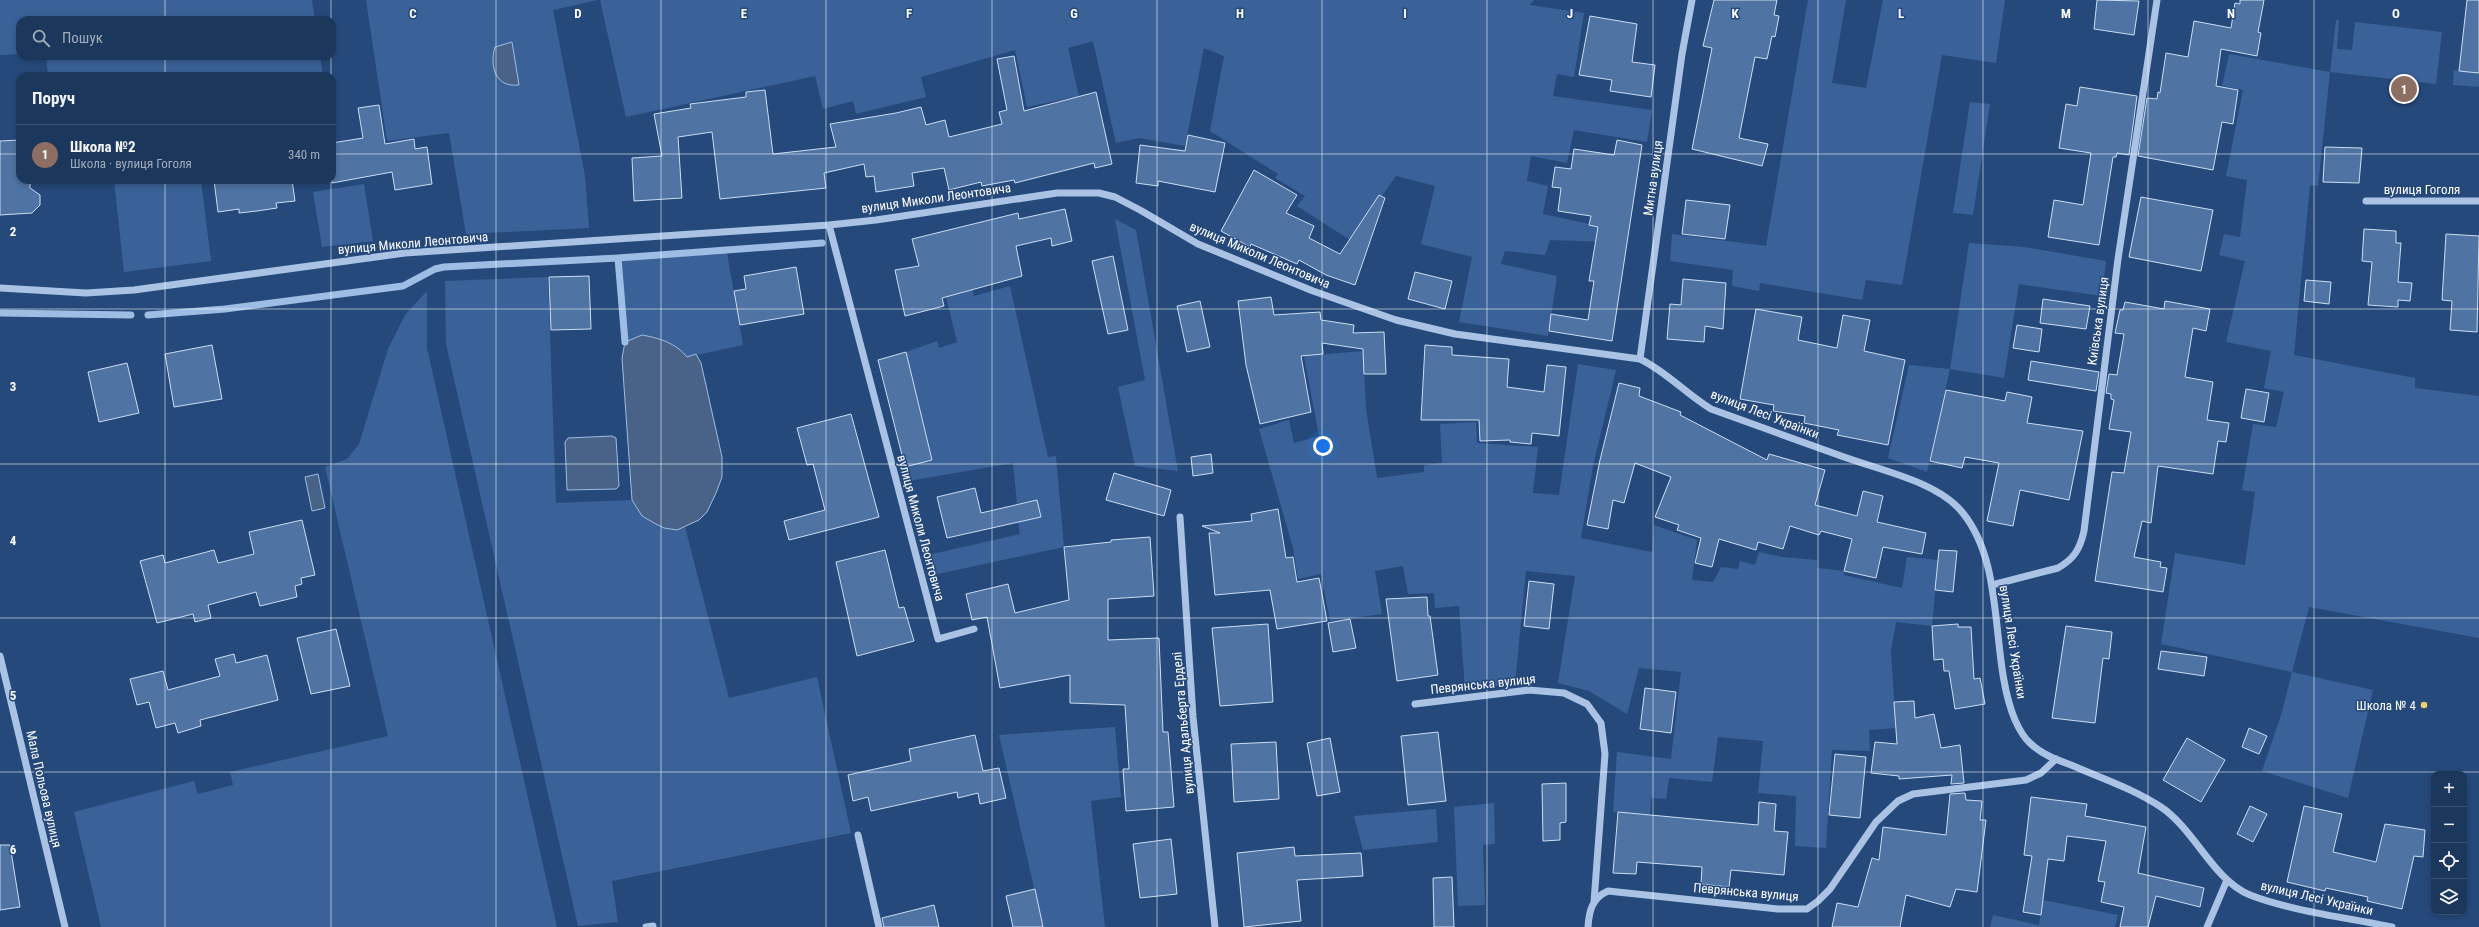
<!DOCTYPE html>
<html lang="uk">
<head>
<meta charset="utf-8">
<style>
  :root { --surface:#1c375c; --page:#253f62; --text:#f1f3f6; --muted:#a0acbb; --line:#3a5172; --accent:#e797bd }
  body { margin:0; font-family:"Roboto Condensed",sans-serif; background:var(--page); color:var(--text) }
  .controls { position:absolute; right:12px; bottom:12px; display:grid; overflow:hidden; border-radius:8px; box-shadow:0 2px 6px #0003 }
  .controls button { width:36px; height:36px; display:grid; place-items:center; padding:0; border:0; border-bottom:1px solid var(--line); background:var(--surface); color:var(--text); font:20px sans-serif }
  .you { position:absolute; left:1323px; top:446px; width:14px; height:14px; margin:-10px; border:3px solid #fff; border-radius:50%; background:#1a73e8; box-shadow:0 0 0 6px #1a73e833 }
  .badge { display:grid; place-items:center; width:26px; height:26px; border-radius:50%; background:var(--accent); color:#fff; font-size:13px; font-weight:700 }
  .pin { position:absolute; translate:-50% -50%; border:2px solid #fff; box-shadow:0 1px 4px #0006 }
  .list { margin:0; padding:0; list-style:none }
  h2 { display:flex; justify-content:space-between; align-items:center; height:52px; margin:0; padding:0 16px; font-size:17px }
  h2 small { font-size:13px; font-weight:400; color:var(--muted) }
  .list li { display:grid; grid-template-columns:26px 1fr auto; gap:12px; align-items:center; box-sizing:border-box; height:60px; padding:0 16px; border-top:1px solid var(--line) }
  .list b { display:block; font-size:15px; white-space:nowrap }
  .list p { margin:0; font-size:13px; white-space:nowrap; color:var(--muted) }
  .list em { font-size:13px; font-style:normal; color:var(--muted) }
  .icon { flex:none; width:22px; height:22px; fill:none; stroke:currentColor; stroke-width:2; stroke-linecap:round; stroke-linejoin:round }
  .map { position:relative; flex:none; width:2479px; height:927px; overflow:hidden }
  .search { position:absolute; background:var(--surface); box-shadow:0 2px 6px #0003; left:16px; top:16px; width:320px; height:44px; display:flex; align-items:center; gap:10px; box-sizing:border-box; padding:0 14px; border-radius:12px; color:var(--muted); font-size:15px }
  .panel { position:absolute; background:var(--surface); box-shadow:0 2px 6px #0003; left:16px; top:72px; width:320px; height:112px; border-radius:12px }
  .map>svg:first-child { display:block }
  .green { fill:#3a6298 }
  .water { fill:#486387; stroke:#9ebde4 }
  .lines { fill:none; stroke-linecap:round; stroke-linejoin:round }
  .stream { stroke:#9ebde4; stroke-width:7 }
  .building { fill:#4f73a3; stroke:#ccddf3 }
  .minor { stroke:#aac3e4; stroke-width:7 }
  .grid { fill:none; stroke:#fff; stroke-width:1; stroke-opacity:0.55 }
  .poi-dot { fill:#edcb6f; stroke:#26497b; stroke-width:1.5 }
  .labels { text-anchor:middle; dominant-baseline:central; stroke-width:3; stroke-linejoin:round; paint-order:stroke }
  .street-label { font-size:13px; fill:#fff; stroke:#26497b }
  .poi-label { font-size:13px; fill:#fff; stroke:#26497b; text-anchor:end }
  .grid-label { font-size:13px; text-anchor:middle; font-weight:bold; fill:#fff; stroke:#26497b; stroke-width:3; stroke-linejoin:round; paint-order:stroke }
</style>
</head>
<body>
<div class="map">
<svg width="2479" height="927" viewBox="0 0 2479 927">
  <rect width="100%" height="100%" fill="#26497b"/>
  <!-- green -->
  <path class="green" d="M0 0H312L315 20H20V54L0 55Z
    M366 0H598L553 10 585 176 589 228 466 234 449 133 387 141Z
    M600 0H1534L1530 5 1584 13 1574 77 1557 74 1553 96 1652 110 1647 142 1574 130 1567 163 1531 156 1527 181 1548 186 1543 214 1612 229 1609 242 1550 240 1545 255 1505 251 1501 264 1557 276 1548 336 1459 322 1472 257 1421 244 1435 186 1396 176 1350 240 1297 206 1305 196 1275 178 1278 174 1210 131 1224 56 1204 48 1185 146 1139 138 1116 143 1093 41 1068 48 1079 96 1027 107 1015 50 921 77 926 97 856 114 853 101 823 109 815 76 626 117Z
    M1808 0H1846L1832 83 1866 88 1883 0H2005L1996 63 1942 55 1902 285 1866 280 1862 300 1760 283 1759 291 1732 286 1733 270 1670 261 1672 234 1766 246Z
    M2336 20H2339L2337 49 2352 50 2355 22 2442 32 2436 84 2330 72 2318 186 2310 185 2294 355 2415 378V388L2479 396V638L2309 607 2292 672 2373 690 2348 798 2262 771 2282 712 2292 672 2161 644 2175 553 2245 565 2255 492 2242 490 2253 424 2276 427 2284 392 2264 388 2271 351 2226 342 2245 261 2219 255 2224 234 2240 237 2247 180 2226 176 2243 90 2222 86 2229 54 2330 72Z
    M46 56H320L323 76H48Z
    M2454 70 2479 73V87L2453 85Z
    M1970 102 1990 104 1973 215 1953 213Z
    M114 180H201L211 261 124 272Z
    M364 184 373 241 322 247 313 192Z
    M1115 219 1136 230 1178 471 1135 466 1118 387 1145 380Z
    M1969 243 2024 247 2106 261 2102 296 2019 284 2004 378 1950 369 1927 472 1888 458 1909 365 1950 369Z
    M727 253 743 345 687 357C669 335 650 338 625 342L622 346 616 261Z
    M548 277 556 503 632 500 636 508 677 530 685 527 729 698 817 677 851 833 612 881 618 922 578 926 446 344 445 281Z
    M970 279 974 296 1010 286 1048 457 1056 456 1064 547 933 575 928 555 1020 534 1018 522 1041 517 1037 500 1017 504 1013 463 909 481 905 467 932 460 906 352 937 341 939 348 957 342 944 288Z
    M427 291V348L557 927H101L74 812 194 781 198 794 233 785 230 772 388 736 325 467 347 459 359 444 388 349 405 315Z
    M1363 351 1366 409 1377 478 1424 472V465L1442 463 1440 424 1476 422 1477 443 1538 447 1533 493 1559 495 1578 364 1616 370 1593 466 1581 538 1652 552 1654 525 1697 540 1692 580 1713 582 1721 567 1738 569 1740 561 1755 565 1759 552 1782 557 1817 560V568L1844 571V575L1902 588 1907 557 1938 560 1932 626 1896 622 1891 652 1896 728 1869 730 1870 751 1832 750 1826 848 1795 846 1796 796 1758 793 1763 741 1718 737 1712 782 1669 778 1666 799 1651 798 1650 815 1613 812 1617 752 1671 759 1681 672 1639 668 1627 714 1589 691 1558 683 1575 576 1526 571 1515 684 1465 690 1459 606 1435 608 1434 593 1408 594 1403 566 1375 571 1382 614 1330 621 1321 574 1298 579 1293 548 1259 429 1289 420 1294 443 1319 436 1304 356Z
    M1115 727 1121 797 1091 801 1105 927H1043L999 735Z
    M1494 803 1495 844 1483 845 1485 905 1458 906 1454 807Z
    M1436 809 1438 842 1363 850 1354 816Z
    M2043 900 2118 915 2115 927H1990L1993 915 2039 925Z"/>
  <!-- water -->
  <path class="water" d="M512 42 519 85C496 88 489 67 495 47Z
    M642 335C659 338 676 343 687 357L696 354 701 363 722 457V477L716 493 707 512 699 520 677 530 664 528 654 523 642 516 632 500 622 358 625 342Z
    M612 436 616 438 619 486 616 489 567 490 565 442 568 438Z
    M318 474 325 508 312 511 305 477Z"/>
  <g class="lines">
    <!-- stream -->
    <path class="stream" d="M618 258 822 243
      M0 313 131 315
      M148 315 225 309 403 286 435 269 444 267 618 258 625 342"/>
  </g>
  <!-- building -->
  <path class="building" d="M1714 0H1777L1774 15 1779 16 1775 37 1772 36 1767 59 1755 57 1739 138 1768 144 1762 166 1692 149 1712 48 1703 46Z
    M2097 0 2139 1 2134 35 2094 29Z
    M2240 0H2264L2258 32 2261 33 2257 56 2221 49 2216 86 2238 90 2233 124 2222 122 2213 170 2138 156 2147 98 2157 99 2158 92 2160 93 2166 53 2188 57 2194 21 2231 28 2235 3 2240 4Z
    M2467 0H2479V73L2459 71Z
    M1590 16 1637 24 1632 62 1655 65 1651 97 1610 91 1612 80 1579 75Z
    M1014 56 1024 111 1096 92 1112 164 1095 168 1094 163 1015 183 1014 180 982 186 981 182 949 190 944 168 912 173 914 186 876 192 874 176 866 177 864 164 824 173 826 188 720 199 712 132 678 137 682 198 634 201 632 158 662 156 654 114 691 108 690 104 746 97V92L765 90 773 154 836 147 830 124 896 113 921 107 926 125 945 120 949 137 1002 124 999 112 1007 110 997 59Z
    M2080 87 2137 96 2129 155 2117 153 2116 157H2113L2099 245 2048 237 2054 200 2083 205 2091 153 2059 148 2066 104 2077 106Z
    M379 105 385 144 414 139 415 149 427 147 432 184 395 190 392 172 332 183V143L363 138 358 108Z
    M1188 135 1225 143 1215 192 1158 181V186L1136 183 1140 145 1185 151Z
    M20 140V180H30V188L40 195V205L32 213 0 215V141Z
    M1617 140 1642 145 1612 341 1549 331 1551 314 1588 320 1594 281H1589L1598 227 1589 225 1591 216 1558 211 1561 188 1552 187 1555 167 1571 169 1574 149 1614 155Z
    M2325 147 2362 148 2359 183 2323 182Z
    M1254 170 1297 195 1286 213 1314 226 1309 238 1340 254 1379 195 1385 198 1355 285 1326 275 1299 260 1297 264 1251 244 1250 247 1221 231Z
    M214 180H292L295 201 276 203 277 208 257 211 239 213V209L218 212Z
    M2141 197 2213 210 2201 271 2129 257Z
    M1686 200 1730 205 1725 239 1682 234Z
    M1065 209 1072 241 1052 246 1051 238 1016 246 1022 276 942 298 944 306 905 316 895 270 919 266 912 239 1018 213 1019 219Z
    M2364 229 2396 231V243H2401L2398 282 2412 283 2410 301 2398 300V307L2368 305 2372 262 2362 261Z
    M2446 234 2479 236 2477 332 2450 330 2452 301 2442 300Z
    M1113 256 1128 330 1108 334 1092 261Z
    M796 267 804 314 740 325 734 291 746 289 744 276Z
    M1415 272 1452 281 1445 309 1408 299Z
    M589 276 591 329 551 330 549 277Z
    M1683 279 1726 283 1723 329 1705 326 1704 342 1667 339 1670 304 1681 305Z
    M2306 280 2331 282 2329 304 2304 301Z
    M1271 297 1274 315 1320 312 1321 320 1354 325 1353 333 1384 332 1386 374H1364L1363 349 1322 343 1323 354 1301 356 1311 412 1260 424 1246 365 1238 301Z
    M2043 299 2090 306 2086 329 2040 323Z
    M1200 301 1210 347 1187 352 1177 306Z
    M2165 301 2210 309 2206 331 2193 328 2185 377 2213 382 2207 420 2229 423 2226 442 2218 441 2213 474 2158 466 2151 523 2142 521 2134 557 2161 562 2160 567 2167 568 2163 592 2095 581 2112 472 2124 473 2131 432 2109 429 2114 400 2111 399V394L2106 393 2109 374 2117 375 2124 334 2115 333 2120 310H2123L2125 302 2164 309Z
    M1756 309 1802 317 1798 340 1837 348 1843 315 1870 320 1864 351 1905 360 1888 445 1837 435 1839 430 1804 423 1805 416 1773 411 1774 405 1740 399Z
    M2017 325 2042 329 2039 352 2013 348Z
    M212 345 222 399 174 407 165 354Z
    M1425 345 1452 347V355L1509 359 1507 387 1544 392 1547 365 1566 367 1559 436 1532 433 1531 444 1510 442V440L1480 441 1479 420H1421Z
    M906 352 932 460 905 467 878 360Z
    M2031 361 2099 372 2096 391 2028 380Z
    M127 363 139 413 99 422 88 372Z
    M1619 383 1640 388 1639 396 1681 412 1680 415 1767 460 1769 454 1825 470 1815 505 1857 516 1863 491 1883 496 1877 522 1926 533 1922 554 1883 547 1876 578 1844 571 1852 539 1821 531 1819 535 1790 526 1783 549 1758 542 1756 550 1719 539 1712 567 1695 563 1701 538 1677 530 1679 525 1655 517 1671 477 1635 463 1624 503 1613 500 1608 529 1587 525 1600 460Z
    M2246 389 2269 393 2264 422 2241 418Z
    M1946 390 2005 401 2007 392 2032 397 2027 423 2083 431 2069 500 2020 490 2013 526 1987 521 1999 463 1965 457 1962 468 1930 461Z
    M851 414 879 517 789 540 784 521 825 510 813 464 807 465 797 428Z
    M1211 454 1213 473 1193 476 1191 457Z
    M1114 473 1171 490 1164 516 1106 500Z
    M975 488 981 513 1037 500 1041 517 947 538 937 497Z
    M1278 509 1286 558 1293 557 1297 582 1319 578 1327 621 1277 629 1270 590 1215 595 1209 533H1220L1202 526 1252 521 1251 514Z
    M302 520 315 575 301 578 302 584 295 586 297 597 260 606 256 592 208 605 211 618 195 622 193 614 157 623 140 561 163 555 165 563 214 550 218 563 254 554 249 532Z
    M1150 537 1154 596 1108 599V640L1159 638 1163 732H1168L1174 807 1126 811 1123 769H1129L1125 705 1070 703V675L1000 688 987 617 972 620 966 594 1008 584 1015 613 1069 600 1064 547 1111 542V540Z
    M885 550 899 608 904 607 914 641 857 656 836 562Z
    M1939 550 1957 551 1953 592 1935 590Z
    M1529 581 1554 584 1549 629 1524 626Z
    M1427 597 1428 616H1430L1438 675 1397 681 1386 599Z
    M1350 619 1356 648 1333 652 1328 623Z
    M1268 624 1273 702 1220 706 1212 628Z
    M1958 624V627H1971L1974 679 1980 678 1985 704 1955 709 1949 671H1944L1943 659 1934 660 1932 626Z
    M2066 626 2112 632 2109 659 2103 658 2095 723 2052 718Z
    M336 629 350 686 311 694 297 638Z
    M2161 651 2207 657 2204 676 2158 669Z
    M234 654 236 663 267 655 278 700 200 720 201 726 178 733 175 723 156 728 149 702 137 705 130 679 163 671 168 690 220 676 215 659Z
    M1645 688 1676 692 1671 733 1640 729Z
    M1914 701 1915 718 1934 714 1941 748 1960 745 1964 783 1951 784 1952 775 1899 779V776L1871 773 1875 742 1897 744 1894 702Z
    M2249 728 2267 736 2259 754 2242 747Z
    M1438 732 1446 801 1408 805 1401 736Z
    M975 735 983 771 999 768 1006 798 980 804 978 793 958 798 957 792 871 811 868 797 853 801 848 775 911 761 909 749Z
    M1330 738 1340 792 1317 796 1307 743Z
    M2187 738 2225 760 2201 802 2163 780Z
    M1276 742 1279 799 1234 802 1231 744Z
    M1835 754 1866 757 1860 818 1829 815Z
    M1566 783V822L1560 823V840L1543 841 1542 784Z
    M1965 793 1966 800 1982 801 1980 820H1986L1977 892 1956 889 1950 907 1906 895 1900 927H1832L1837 903 1858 907 1872 858 1879 860 1883 827 1946 835 1950 794Z
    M2031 797 2087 804 2085 816 2146 827 2138 873 2204 888 2200 907 2156 896 2148 927H2120L2124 907 2101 902 2105 882 2098 881 2106 841 2067 836 2064 861 2048 859 2041 915 2023 912 2032 856 2024 855Z
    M1759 802 1776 804 1774 831 1788 832 1784 875 1731 870 1729 887 1701 884 1702 867 1637 862 1636 874 1613 873 1618 812 1758 825Z
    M2250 806 2267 814 2253 842 2237 834Z
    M2304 806 2342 814 2333 852 2376 862 2385 824 2425 830 2423 857 2414 856 2402 909 2367 901 2368 897 2326 888 2325 891 2287 882Z
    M1171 839 1177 894 1140 898 1133 844Z
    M0 845H10L20 907 0 910Z
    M1294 847 1295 856 1361 853 1363 876 1297 880 1301 921 1244 927 1237 853Z
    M1452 877 1454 927H1434L1433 878Z
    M1035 889 1043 927H1013L1006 896Z
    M934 905 939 927H884L882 918Z"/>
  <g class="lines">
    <!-- minor -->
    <path class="minor" d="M2366 201H2479
      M829 225 938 639 974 629
      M0 288 86 293 134 290 405 253 829 225 876 220 1057 193H1099L1115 197 1140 210 1198 244 1313 291 1396 320 1455 334 1640 359C1667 372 1686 394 1711 409 1756 425 1800 441 1844 457 1880 470 1938 482 1962 512 2007 566 1989 658 2015 720 2019 729 2023 737 2030 743 2041 754 2057 760 2071 765 2101 778 2134 789 2161 807 2195 830 2213 880 2250 895 2291 911 2349 918 2392 927
      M1640 359 1682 54 1692 0
      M1180 517 1193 717 1215 927
      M1992 585 2058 568C2074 559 2080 549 2084 531L2118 259 2157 0
      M0 656 65 927
      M1415 704 1529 690 1564 693 1587 704 1601 723 1605 754 1594 902
      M858 835 879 927
      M646 927 653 926
      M1588 927C1589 911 1592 898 1608 891L1778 909H1807L1818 901 1830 889 1876 822 1898 801 1913 794 2026 780 2041 773 2056 759
      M2207 927 2227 880"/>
  </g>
  <!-- grid -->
  <path class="grid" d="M165 0V20M331 0V20M496 0V927M661 0V927M826 0V927M992 0V927M1157 0V927M1322 0V927M1487 0V927M1653 0V927M1818 0V927M1983 0V927M2148 0V927M2314 0V927M165 56V76M331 56V76M0 154H20M332 154H2479M165 180V927M331 180V927M0 309H2479M0 464H2479M0 618H2479M0 772H2479"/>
  <!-- markers -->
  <circle class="poi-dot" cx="2424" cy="705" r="4"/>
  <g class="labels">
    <!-- street labels -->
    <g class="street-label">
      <text transform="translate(1653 178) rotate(-82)">Митна вулиця</text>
      <text x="2422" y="189">вулиця Гоголя</text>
      <text transform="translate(936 198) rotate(-8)">вулиця Миколи Леонтовича</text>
      <text transform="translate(413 243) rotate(-5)">вулиця Миколи Леонтовича</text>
      <text transform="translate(1260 255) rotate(23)">вулиця Миколи Леонтовича</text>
      <text transform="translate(2098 321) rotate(-82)">Київська вулиця</text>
      <text transform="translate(1765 414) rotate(21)">вулиця Лесі Українки</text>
      <text transform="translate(921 528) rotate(75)">вулиця Миколи Леонтовича</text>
      <text transform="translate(2013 642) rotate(81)">вулиця Лесі Українки</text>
      <text transform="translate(1483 684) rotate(-6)">Певрянська вулиця</text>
      <text transform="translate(1183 723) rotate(-95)">вулиця Адальберта Ерделі</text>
      <text transform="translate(44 789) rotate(77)">Мала Польова вулиця</text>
      <text transform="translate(1746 892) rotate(5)">Певрянська вулиця</text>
      <text transform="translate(2317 898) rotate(13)">вулиця Лесі Українки</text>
    </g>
    <!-- poi labels -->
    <g class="poi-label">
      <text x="2416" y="705">Школа № 4</text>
    </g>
  </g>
  <g class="grid-label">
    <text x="413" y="18">C</text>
    <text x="578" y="18">D</text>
    <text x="744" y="18">E</text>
    <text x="909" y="18">F</text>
    <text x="1074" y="18">G</text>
    <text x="1240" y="18">H</text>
    <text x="1405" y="18">I</text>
    <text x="1570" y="18">J</text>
    <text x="1735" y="18">K</text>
    <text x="1901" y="18">L</text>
    <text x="2066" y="18">M</text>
    <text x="2231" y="18">N</text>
    <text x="2396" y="18">O</text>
    <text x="13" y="236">2</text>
    <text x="13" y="391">3</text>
    <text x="13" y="545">4</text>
    <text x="13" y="700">5</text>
    <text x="13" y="854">6</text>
  </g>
</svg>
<div class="controls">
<button>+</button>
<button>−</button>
<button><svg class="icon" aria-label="locate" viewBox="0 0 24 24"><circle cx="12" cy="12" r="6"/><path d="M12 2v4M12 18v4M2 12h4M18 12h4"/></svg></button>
<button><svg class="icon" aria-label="layers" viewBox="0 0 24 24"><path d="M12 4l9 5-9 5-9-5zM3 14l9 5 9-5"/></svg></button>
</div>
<div class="you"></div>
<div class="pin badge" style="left:2404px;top:89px;background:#8d6e63">1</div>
<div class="search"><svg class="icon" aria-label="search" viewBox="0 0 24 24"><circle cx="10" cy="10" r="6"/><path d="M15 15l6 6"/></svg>Пошук</div>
<section class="panel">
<h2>Поруч<small></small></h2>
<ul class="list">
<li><span class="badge" style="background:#8d6e63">1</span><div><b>Школа №2</b><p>Школа · вулиця Гоголя</p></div><em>340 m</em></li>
</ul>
</section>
</div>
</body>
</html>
